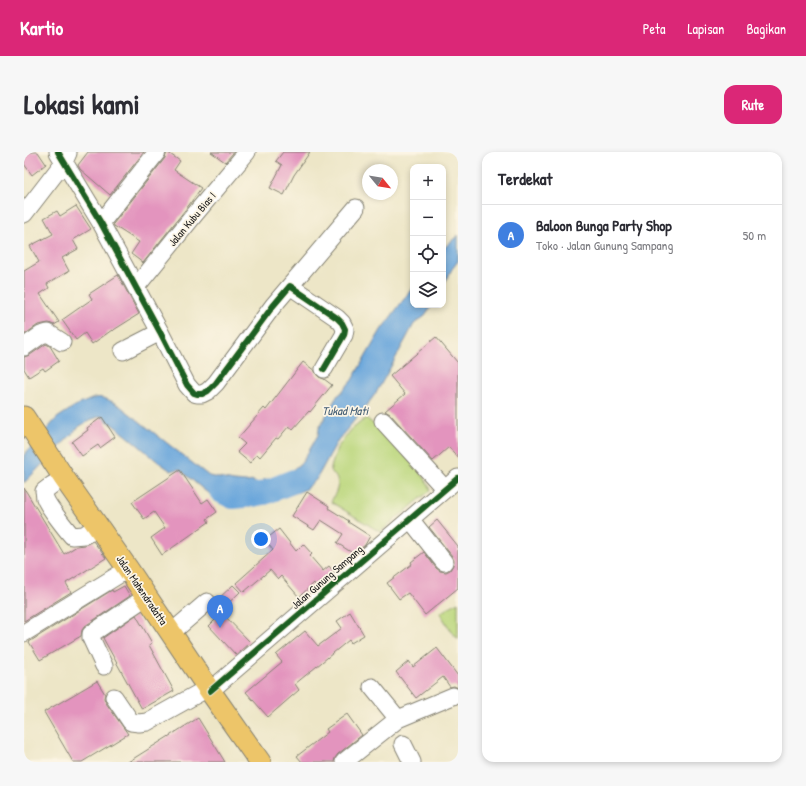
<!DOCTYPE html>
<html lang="id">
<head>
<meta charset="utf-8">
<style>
  :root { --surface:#fff; --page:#f7f7f7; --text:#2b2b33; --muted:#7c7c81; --line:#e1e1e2; --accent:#db2777 }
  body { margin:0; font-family:"Patrick Hand",sans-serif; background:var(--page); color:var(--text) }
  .controls { position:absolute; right:12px; top:12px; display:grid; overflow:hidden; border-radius:8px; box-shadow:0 2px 6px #0003 }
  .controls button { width:36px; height:36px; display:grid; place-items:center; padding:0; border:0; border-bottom:1px solid var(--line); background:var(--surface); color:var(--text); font:20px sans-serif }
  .compass { position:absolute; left:338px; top:12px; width:36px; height:36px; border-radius:50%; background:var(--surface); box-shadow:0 2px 6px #0003; rotate:120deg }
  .you { position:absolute; left:237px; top:387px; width:14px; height:14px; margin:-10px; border:3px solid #fff; border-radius:50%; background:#1a73e8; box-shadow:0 0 0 6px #1a73e833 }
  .badge { display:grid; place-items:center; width:26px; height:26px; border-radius:50%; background:var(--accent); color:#fff; font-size:13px; font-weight:700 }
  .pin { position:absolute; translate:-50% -33px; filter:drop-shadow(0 1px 2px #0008) }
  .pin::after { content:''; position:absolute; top:21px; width:14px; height:12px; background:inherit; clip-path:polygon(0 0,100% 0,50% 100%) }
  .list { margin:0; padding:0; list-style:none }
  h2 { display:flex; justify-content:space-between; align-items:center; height:52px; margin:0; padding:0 16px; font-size:17px }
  h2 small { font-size:13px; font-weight:400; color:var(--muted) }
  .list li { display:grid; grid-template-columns:26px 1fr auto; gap:12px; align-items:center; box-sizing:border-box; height:60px; padding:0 16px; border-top:1px solid var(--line) }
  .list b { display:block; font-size:15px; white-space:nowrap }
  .list p { margin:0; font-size:13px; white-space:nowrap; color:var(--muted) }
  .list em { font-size:13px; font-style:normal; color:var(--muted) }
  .icon { flex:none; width:22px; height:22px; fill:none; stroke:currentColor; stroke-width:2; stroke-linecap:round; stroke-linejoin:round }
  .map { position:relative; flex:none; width:434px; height:610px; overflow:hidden; border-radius:12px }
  header { display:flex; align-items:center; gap:24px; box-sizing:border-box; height:56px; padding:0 20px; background:var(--accent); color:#fff }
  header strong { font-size:19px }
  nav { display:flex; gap:22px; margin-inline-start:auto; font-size:14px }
  .intro { display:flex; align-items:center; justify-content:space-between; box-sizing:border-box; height:96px; padding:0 24px }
  h1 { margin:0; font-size:28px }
  .button { padding:10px 18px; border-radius:12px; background:var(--accent); color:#fff; font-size:14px; font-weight:700 }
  main { display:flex; gap:24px; padding:0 24px }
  aside { flex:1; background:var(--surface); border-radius:12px; box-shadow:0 2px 6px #0003 }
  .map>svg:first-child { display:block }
  .green { fill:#bbd77d; stroke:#6c7a4c }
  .water { fill:#69a6db; stroke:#42617c }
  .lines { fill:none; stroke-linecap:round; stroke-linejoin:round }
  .river { stroke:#69a6db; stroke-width:24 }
  .building { fill:#e394be }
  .minor-casing { stroke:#848172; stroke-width:19 }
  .major-casing { stroke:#848172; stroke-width:23 }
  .minor { stroke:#fff; stroke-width:17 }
  .major { stroke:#edc569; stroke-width:21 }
  .cycleway-casing { stroke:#fcf5e5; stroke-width:8 }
  .cycleway { stroke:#1b5e20; stroke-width:6 }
  .labels { text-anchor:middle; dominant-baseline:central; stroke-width:3.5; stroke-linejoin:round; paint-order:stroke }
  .street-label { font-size:11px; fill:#1c1c1c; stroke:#fcf5e5 }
  .water-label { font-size:12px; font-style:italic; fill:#3f5a72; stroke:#fcf5e5 }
</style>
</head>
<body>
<header>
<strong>Kartio</strong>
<nav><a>Peta</a><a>Lapisan</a><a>Bagikan</a></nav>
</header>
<div class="intro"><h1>Lokasi kami</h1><a class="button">Rute</a></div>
<main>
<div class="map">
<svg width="434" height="610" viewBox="0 0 434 610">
  <rect width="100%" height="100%" fill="#fcf5e5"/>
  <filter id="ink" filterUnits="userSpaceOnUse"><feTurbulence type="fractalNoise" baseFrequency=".025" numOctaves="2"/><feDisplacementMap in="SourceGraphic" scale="8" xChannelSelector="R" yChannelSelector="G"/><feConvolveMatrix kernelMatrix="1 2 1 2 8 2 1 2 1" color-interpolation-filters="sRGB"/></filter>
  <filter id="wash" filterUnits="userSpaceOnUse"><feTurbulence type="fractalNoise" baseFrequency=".012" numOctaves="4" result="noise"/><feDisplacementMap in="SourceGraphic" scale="16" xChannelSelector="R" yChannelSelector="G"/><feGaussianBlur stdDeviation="0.9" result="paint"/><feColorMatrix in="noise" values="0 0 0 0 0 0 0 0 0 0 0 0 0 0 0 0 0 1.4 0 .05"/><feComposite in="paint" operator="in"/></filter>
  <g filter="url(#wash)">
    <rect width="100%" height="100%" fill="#ede6c7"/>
    <!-- green -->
    <path class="green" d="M342 266 368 287 399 323 407 338 356 380 307 350C313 338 319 329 306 319L313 296 327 278Z
      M434 450V487L427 479 416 461Z"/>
    <!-- water -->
    <path class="water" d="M434 83V109L428 117 419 134V97Z
      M389 135V153H408L401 164 390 172 369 211 352 241 340 257 314 288 292 328 280 338 239 352V328L260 325 279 309 294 283 295 276 313 244 316 242 328 228 357 178Z
      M70 246C80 244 87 249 96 254L185 324 210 329 222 330 230 329 228 355 208 353 197 348 181 339 155 317 147 319 133 309 102 283 77 264 66 268 56 274 0 331V303L33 266 51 254Z"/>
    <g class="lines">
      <!-- river -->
      <path class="river" d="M197 339 209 345 229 343 240 341 270 329"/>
    </g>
    <g id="blocks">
      <!-- building -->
      <path class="building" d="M0 0H14L22 12 8 23 0 12Z
        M64 0H120L86 43 56 17 54 13Z
        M143 0 156 9 150 18 177 36 165 53 119 111 107 102 115 90 90 74 89 72 141 6Z
        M187 0H210L201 10Z
        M259 0H286L270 23 260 43 246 36 258 13 252 9Z
        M52 54 67 77 49 88 54 97 38 106 45 119 23 132 25 136 16 142 35 170 30 173 25 171 14 173 0 183V119L15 110 6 94 29 82 20 66 33 59 36 64Z
        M94 123 115 162 88 179V178L68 192 61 181 52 188 38 168 68 147 65 142Z
        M412 185 434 211V306L425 295 409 309 366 262 361 259 381 242 366 224Z
        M22 192 26 194 35 209 21 219 19 216 5 225 0 217V205L6 203Z
        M279 210 291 219 292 222 295 225 300 227 308 233 286 260 285 259 269 277 265 274 254 287 252 286 236 305 233 302 226 311 213 300 221 292 214 286 240 256 242 258Z
        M78 265 91 285 76 296 74 293 58 304 48 290 64 278 63 276Z
        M156 318 178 351 184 347 193 360 183 367 185 370 138 403 127 386 141 376 130 360 120 367 108 350Z
        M0 336 40 402 53 394 61 393 69 389 82 406 42 431 47 440 0 469Z
        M283 340 305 354 304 356 325 369 324 370 346 384 341 393 330 402 313 391 319 382 297 368 290 378 268 364Z
        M413 368 434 394V436L401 463 384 441 375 447 363 431 388 412 387 410 400 400 412 416 416 419 422 420 426 418 429 413 430 409 428 404 405 375Z
        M255 377 272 399 279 392 288 402 286 404 299 419 305 414 310 420 292 434 290 431 275 445 257 424 254 427 246 418 220 440 212 431 249 398 241 388Z
        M209 433 216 440 194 461 190 457 193 453V448Z
        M100 434 106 444 61 474 58 478 57 484 16 508 5 490 88 438 89 440Z
        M326 460 340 483 327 491 325 488 271 532 275 538 244 565 222 540 258 510 252 503 281 479 294 494 318 476 313 469Z
        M198 461 226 490 212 503 185 474Z
        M112 463 128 491 125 493 150 539 118 557 79 486Z
        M413 496 434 524V536L430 534 426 535 419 525 392 546 372 520 385 509 389 515Z
        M73 529 81 542 80 546 82 551 104 582 58 610H49L20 560Z
        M323 562 338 583 314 602 311 606 310 610H278L273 604 304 580 302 577Z
        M174 566 201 610H104Z"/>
    </g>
  </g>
  <g filter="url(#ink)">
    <use href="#blocks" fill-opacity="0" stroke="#848172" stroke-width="1"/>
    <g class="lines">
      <defs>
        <path id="minor" d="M34 0 77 71 136 180 163 233 170 241 173 242H178L184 239 192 231 249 154 332 56
          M0 62 40 10 44 1
          M77 71 133 0
          M266 134 313 166 318 171 321 177 320 183 300 217
          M112 135 171 62 223 0
          M0 195 17 183 24 181 38 190
          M99 199 136 180
          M359 269 421 337
          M40 326 28 333 20 339C21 341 20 344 21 346 23 353 42 377 48 384L60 383 74 374
          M386 367 420 410
          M0 481 104 417
          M147 481 183 450
          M80 514 67 486V482L122 445
          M348 535 374 567
          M186 539 434 326
          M90 545 107 570 115 571 123 570 184 536
          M379 592 388 610
          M320 610 374 567 429 544"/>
        <path id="major" d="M0 265 40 326 104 417 186 539 236 610"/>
      </defs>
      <!-- minor casing -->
      <use href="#minor" class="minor-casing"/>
      <!-- major casing -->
      <use href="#major" class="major-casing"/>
      <!-- minor -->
      <use href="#minor" class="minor"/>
      <!-- major -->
      <use href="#major" class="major"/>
      <defs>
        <path id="cycleway" d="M34 0 77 71 136 180 163 233 170 241 173 242H178L184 239 192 231 249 154 266 134 313 166 318 171 321 177 320 183 300 217
          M186 539 434 326"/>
      </defs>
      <!-- cycleway casing -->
      <use href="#cycleway" class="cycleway-casing"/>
      <!-- cycleway -->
      <use href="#cycleway" class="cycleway"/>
    </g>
  </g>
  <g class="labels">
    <!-- street labels -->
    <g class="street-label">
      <text transform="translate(168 67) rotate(-50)">Jalan Kubu Bias I</text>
      <text transform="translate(303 425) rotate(-41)">Jalan Gunung Sampang</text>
      <text transform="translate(118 438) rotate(56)">Jalan Mahendradatta</text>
    </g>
    <!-- water labels -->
    <g class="water-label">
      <text x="321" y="258">Tukad Mati</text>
    </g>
  </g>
</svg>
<div class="controls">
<button>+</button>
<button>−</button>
<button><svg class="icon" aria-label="locate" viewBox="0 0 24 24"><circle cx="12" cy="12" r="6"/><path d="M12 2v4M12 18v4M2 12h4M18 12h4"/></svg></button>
<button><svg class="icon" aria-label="layers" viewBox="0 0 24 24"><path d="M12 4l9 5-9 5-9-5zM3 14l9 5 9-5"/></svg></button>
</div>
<svg class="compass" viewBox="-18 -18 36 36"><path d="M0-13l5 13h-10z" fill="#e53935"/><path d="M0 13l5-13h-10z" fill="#7c7c81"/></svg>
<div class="you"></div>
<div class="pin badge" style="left:196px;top:476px;background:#3f7fe0">A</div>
</div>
<aside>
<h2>Terdekat<small></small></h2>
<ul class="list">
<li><span class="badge" style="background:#3f7fe0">A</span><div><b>Baloon Bunga Party Shop</b><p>Toko · Jalan Gunung Sampang</p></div><em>50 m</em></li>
</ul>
</aside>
</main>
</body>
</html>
